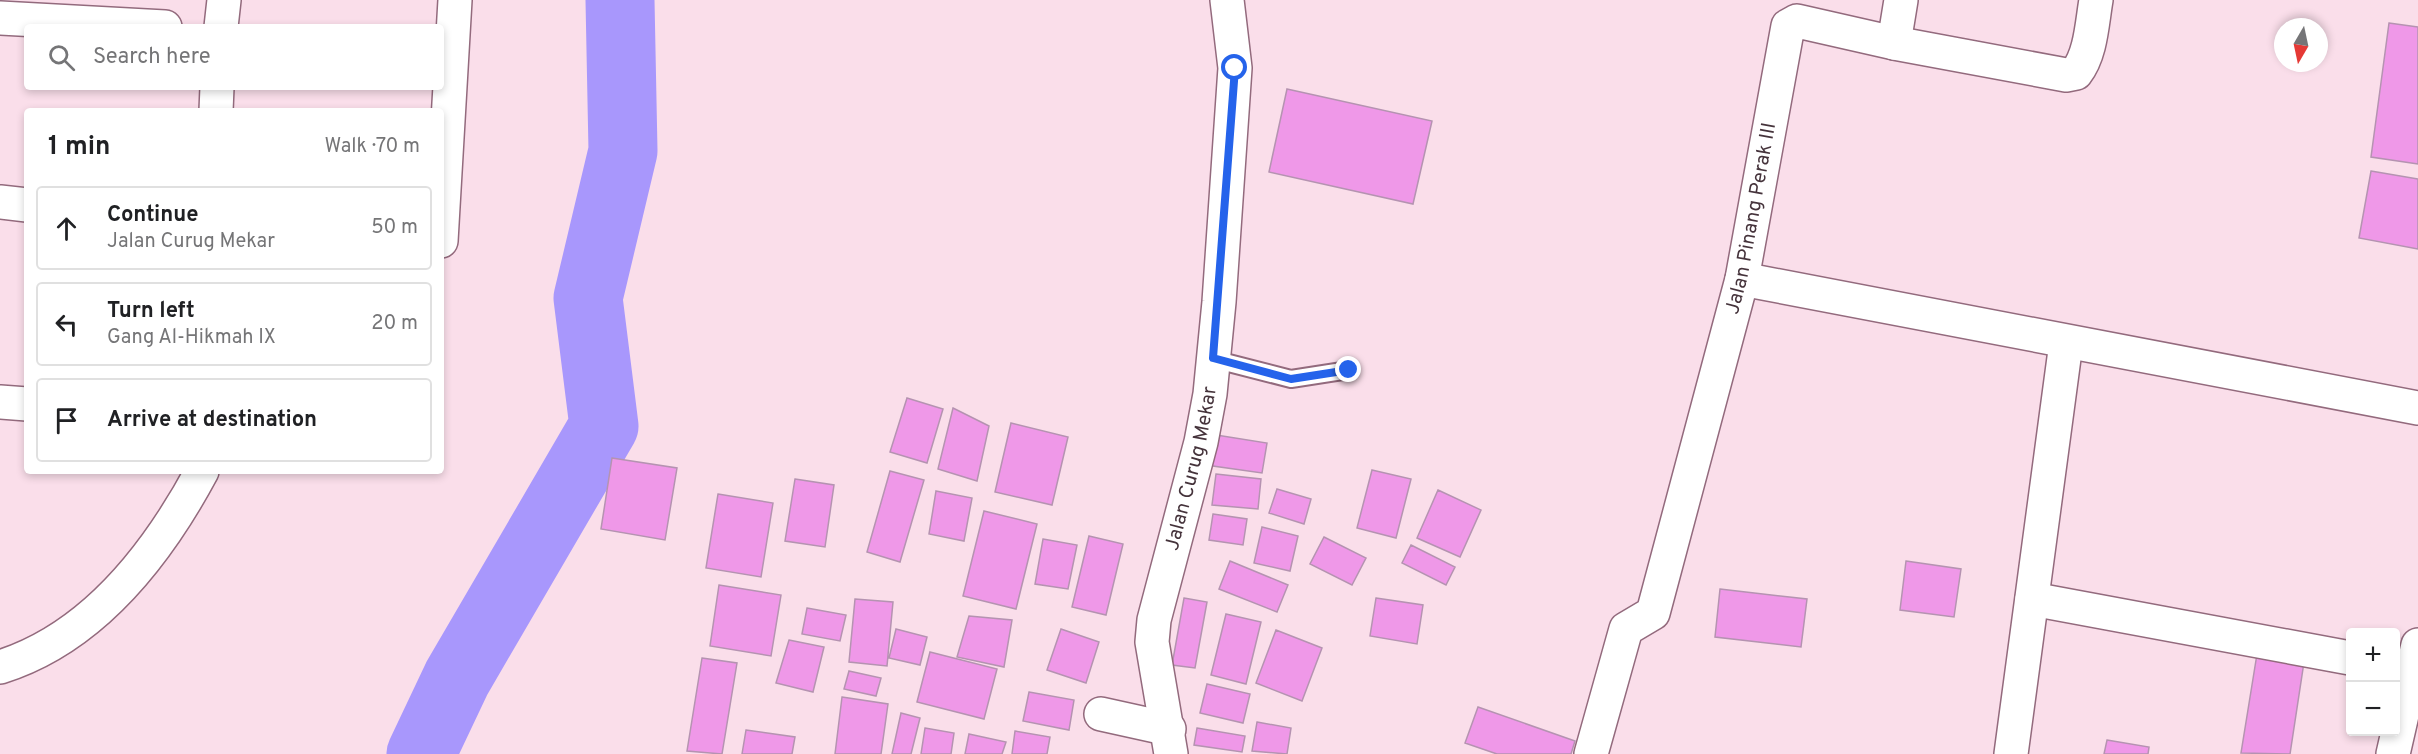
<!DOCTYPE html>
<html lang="en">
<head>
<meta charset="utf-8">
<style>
  :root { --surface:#fff; --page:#f2f2f2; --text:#202124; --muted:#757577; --line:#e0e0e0 }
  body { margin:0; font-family:Overpass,sans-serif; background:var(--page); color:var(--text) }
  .controls { position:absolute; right:18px; bottom:18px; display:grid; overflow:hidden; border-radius:6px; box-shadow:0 3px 9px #0003 }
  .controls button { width:54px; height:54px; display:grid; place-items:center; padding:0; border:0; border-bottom:2px solid var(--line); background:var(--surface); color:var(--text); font:30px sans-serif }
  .compass { position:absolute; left:2274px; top:18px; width:54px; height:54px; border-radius:50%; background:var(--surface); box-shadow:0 3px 9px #0003; rotate:189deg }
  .stop { position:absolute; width:18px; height:18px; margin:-14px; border:4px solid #2563eb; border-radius:50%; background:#fff }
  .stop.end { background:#2563eb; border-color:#fff; box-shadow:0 2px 6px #0008 }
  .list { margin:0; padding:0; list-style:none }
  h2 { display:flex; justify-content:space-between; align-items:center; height:78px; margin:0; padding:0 24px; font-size:26px }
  h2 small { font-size:20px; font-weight:400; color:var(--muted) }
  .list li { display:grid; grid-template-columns:39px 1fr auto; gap:18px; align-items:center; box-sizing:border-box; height:84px; margin:0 12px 12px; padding:0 12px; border:2px solid var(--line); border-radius:6px }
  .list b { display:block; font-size:22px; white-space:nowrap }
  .list p { margin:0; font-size:20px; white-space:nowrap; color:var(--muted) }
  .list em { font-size:20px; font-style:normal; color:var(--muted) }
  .icon { flex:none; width:33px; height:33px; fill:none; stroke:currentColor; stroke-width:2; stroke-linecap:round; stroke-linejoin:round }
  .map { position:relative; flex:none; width:2418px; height:754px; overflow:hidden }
  .search { position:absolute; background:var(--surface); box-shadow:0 3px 9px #0003; left:24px; top:24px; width:420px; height:66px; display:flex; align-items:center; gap:15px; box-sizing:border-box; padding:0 21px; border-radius:6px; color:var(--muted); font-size:22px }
  .panel { position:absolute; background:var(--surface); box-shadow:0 3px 9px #0003; left:24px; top:108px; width:420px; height:366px; border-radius:6px }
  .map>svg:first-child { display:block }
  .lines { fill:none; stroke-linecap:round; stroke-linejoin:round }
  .river { stroke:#a897fc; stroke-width:69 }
  .building { fill:#ef98e8; stroke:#b593b1; stroke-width:1.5 }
  .service-casing { stroke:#936a7d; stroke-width:20 }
  .minor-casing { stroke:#936a7d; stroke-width:36 }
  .service { stroke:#fff; stroke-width:16 }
  .minor { stroke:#fff; stroke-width:33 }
  .route { stroke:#2563eb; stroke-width:8 }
  .labels { text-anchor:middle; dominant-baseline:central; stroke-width:6; stroke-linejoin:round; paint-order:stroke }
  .street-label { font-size:20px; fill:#45333b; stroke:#fff }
</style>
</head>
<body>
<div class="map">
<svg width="2418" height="754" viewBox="0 0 2418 754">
  <rect width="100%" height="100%" fill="#fadeea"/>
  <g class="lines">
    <!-- river -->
    <path class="river" d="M421 754 457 678 604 426 588 298 623 151 620 0"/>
  </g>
  <!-- building -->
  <path class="building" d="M2389 23 2418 27V164L2371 157Z
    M1287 89 1432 121 1413 204 1269 172Z
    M2371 171 2418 179V249L2359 238Z
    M907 398 943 409 927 463 890 452Z
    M953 408 989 426 977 481 938 469Z
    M1011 423 1068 437 1052 505 995 492Z
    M1210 434 1267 443 1262 473 1206 465Z
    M612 458 677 468 665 540 601 529Z
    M1372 470 1411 479 1396 538 1357 528Z
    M890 471 924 480 900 562 867 552Z
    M1216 474 1261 479 1258 509 1212 505Z
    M795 479 834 485 825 547 785 541Z
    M1277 489 1311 499 1304 524 1269 513Z
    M1438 490 1481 510 1460 557 1417 538Z
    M936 491 972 498 964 541 929 534Z
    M718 494 773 503 761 577 706 568Z
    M984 511 1037 524 1016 609 963 596Z
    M1213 514 1247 519 1243 545 1209 540Z
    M1262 527 1298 536 1290 571 1254 563Z
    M1089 536 1123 544 1106 615 1072 607Z
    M1324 537 1366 558 1352 585 1310 564Z
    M1043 539 1077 545 1068 589 1035 584Z
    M1411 545 1455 567 1446 585 1402 563Z
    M1230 561 1288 585 1277 612 1219 589Z
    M1906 561 1961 569 1954 617 1900 610Z
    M719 585 781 595 771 656 710 646Z
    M1720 589 1807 599 1801 647 1715 637Z
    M1184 598 1207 602 1195 668 1172 665Z
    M1376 598 1423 605 1417 644 1370 636Z
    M855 599 893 602 887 666 849 662Z
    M807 608 846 615 840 641 802 634Z
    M1226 614 1261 622 1246 684 1211 675Z
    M969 616 1012 620 1004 667 957 657Z
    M896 629 927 637 920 665 889 658Z
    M1061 629 1099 642 1086 683 1047 670Z
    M1276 630 1322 648 1302 701 1256 683Z
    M789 640 824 647 813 692 776 683Z
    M930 652 997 669 984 719 917 702Z
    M2257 654 2304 662 2290 754 2241 753Z
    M702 658 737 663 722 754 687 751Z
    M849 671 881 678 876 696 844 689Z
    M1207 684 1250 694 1243 723 1200 713Z
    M1029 692 1074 700 1069 730 1023 721Z
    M842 697 888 704 881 754H835Z
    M1478 707 1575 741 1571 754H1497L1465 743Z
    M901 713 920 718 911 754H892Z
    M1257 722 1291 728 1287 754 1252 751Z
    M925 728 954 733 951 754H921Z
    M1197 728 1245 736 1242 752 1194 745Z
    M746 730 795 737 792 754H742Z
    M1015 731 1050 737 1047 754H1012Z
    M969 734 1006 742 1002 754H965Z
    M2107 740 2149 747 2148 754H2104Z"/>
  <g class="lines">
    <defs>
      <path id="service" d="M1213 359 1291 379 1349 370"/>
      <g id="minor">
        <path d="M0 18 165 27"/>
        <path d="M221 27 224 0"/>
        <path d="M1894 43 1901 0"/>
        <path d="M216 111 217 87"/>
        <path d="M0 202 27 205"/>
        <path d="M441 241 455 0"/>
        <path d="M1742 279 2418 408"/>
        <path d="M0 402 27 404"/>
        <path d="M2032 599 2350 658"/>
        <path d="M0 667C93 638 158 553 202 471"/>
        <path d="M1101 714 1169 729"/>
        <path id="s1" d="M1171 754 1152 642 1154 620 1201 442 1210 394 1219 302 1235 68 1227 0"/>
        <path id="s2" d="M1591 754 1626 629 1653 613 1742 279 1788 26 1797 21 1894 43 2066 75 2076 73C2091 54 2092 23 2096 0"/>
        <path d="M2011 754 2066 343"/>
        <path d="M2393 754 2418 645"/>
      </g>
    </defs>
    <!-- service casing -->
    <use href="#service" class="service-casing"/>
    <!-- minor casing -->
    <use href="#minor" class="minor-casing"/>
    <!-- service -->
    <use href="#service" class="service"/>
    <!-- minor -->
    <use href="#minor" class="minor"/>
  </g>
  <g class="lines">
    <!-- route -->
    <path class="route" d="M1235 68 1213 358 1291 379 1349 370"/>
  </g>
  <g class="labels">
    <!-- street labels -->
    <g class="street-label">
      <text stroke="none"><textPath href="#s2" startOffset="568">Jalan Pinang Perak III</textPath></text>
      <text stroke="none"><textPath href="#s1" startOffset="292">Jalan Curug Mekar</textPath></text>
    </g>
  </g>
</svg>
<div class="controls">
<button>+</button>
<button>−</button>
</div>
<svg class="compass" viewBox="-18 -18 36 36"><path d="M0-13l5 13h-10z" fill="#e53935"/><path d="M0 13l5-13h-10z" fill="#757577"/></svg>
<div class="stop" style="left:1235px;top:68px"></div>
<div class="stop end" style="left:1349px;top:370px"></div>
<div class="search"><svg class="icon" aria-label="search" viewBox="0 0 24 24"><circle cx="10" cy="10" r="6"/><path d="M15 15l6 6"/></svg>Search here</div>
<section class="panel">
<h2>1 min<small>Walk · 70 m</small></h2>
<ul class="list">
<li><svg class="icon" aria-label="ahead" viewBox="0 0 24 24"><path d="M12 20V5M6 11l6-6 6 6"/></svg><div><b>Continue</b><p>Jalan Curug Mekar</p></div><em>50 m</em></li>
<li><svg class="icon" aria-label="left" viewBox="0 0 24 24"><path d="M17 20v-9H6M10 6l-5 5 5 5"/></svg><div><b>Turn left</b><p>Gang Al-Hikmah IX</p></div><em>20 m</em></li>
<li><svg class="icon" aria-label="arrive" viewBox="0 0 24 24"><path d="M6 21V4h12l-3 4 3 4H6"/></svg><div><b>Arrive at destination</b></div></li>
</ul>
</section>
</div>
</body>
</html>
